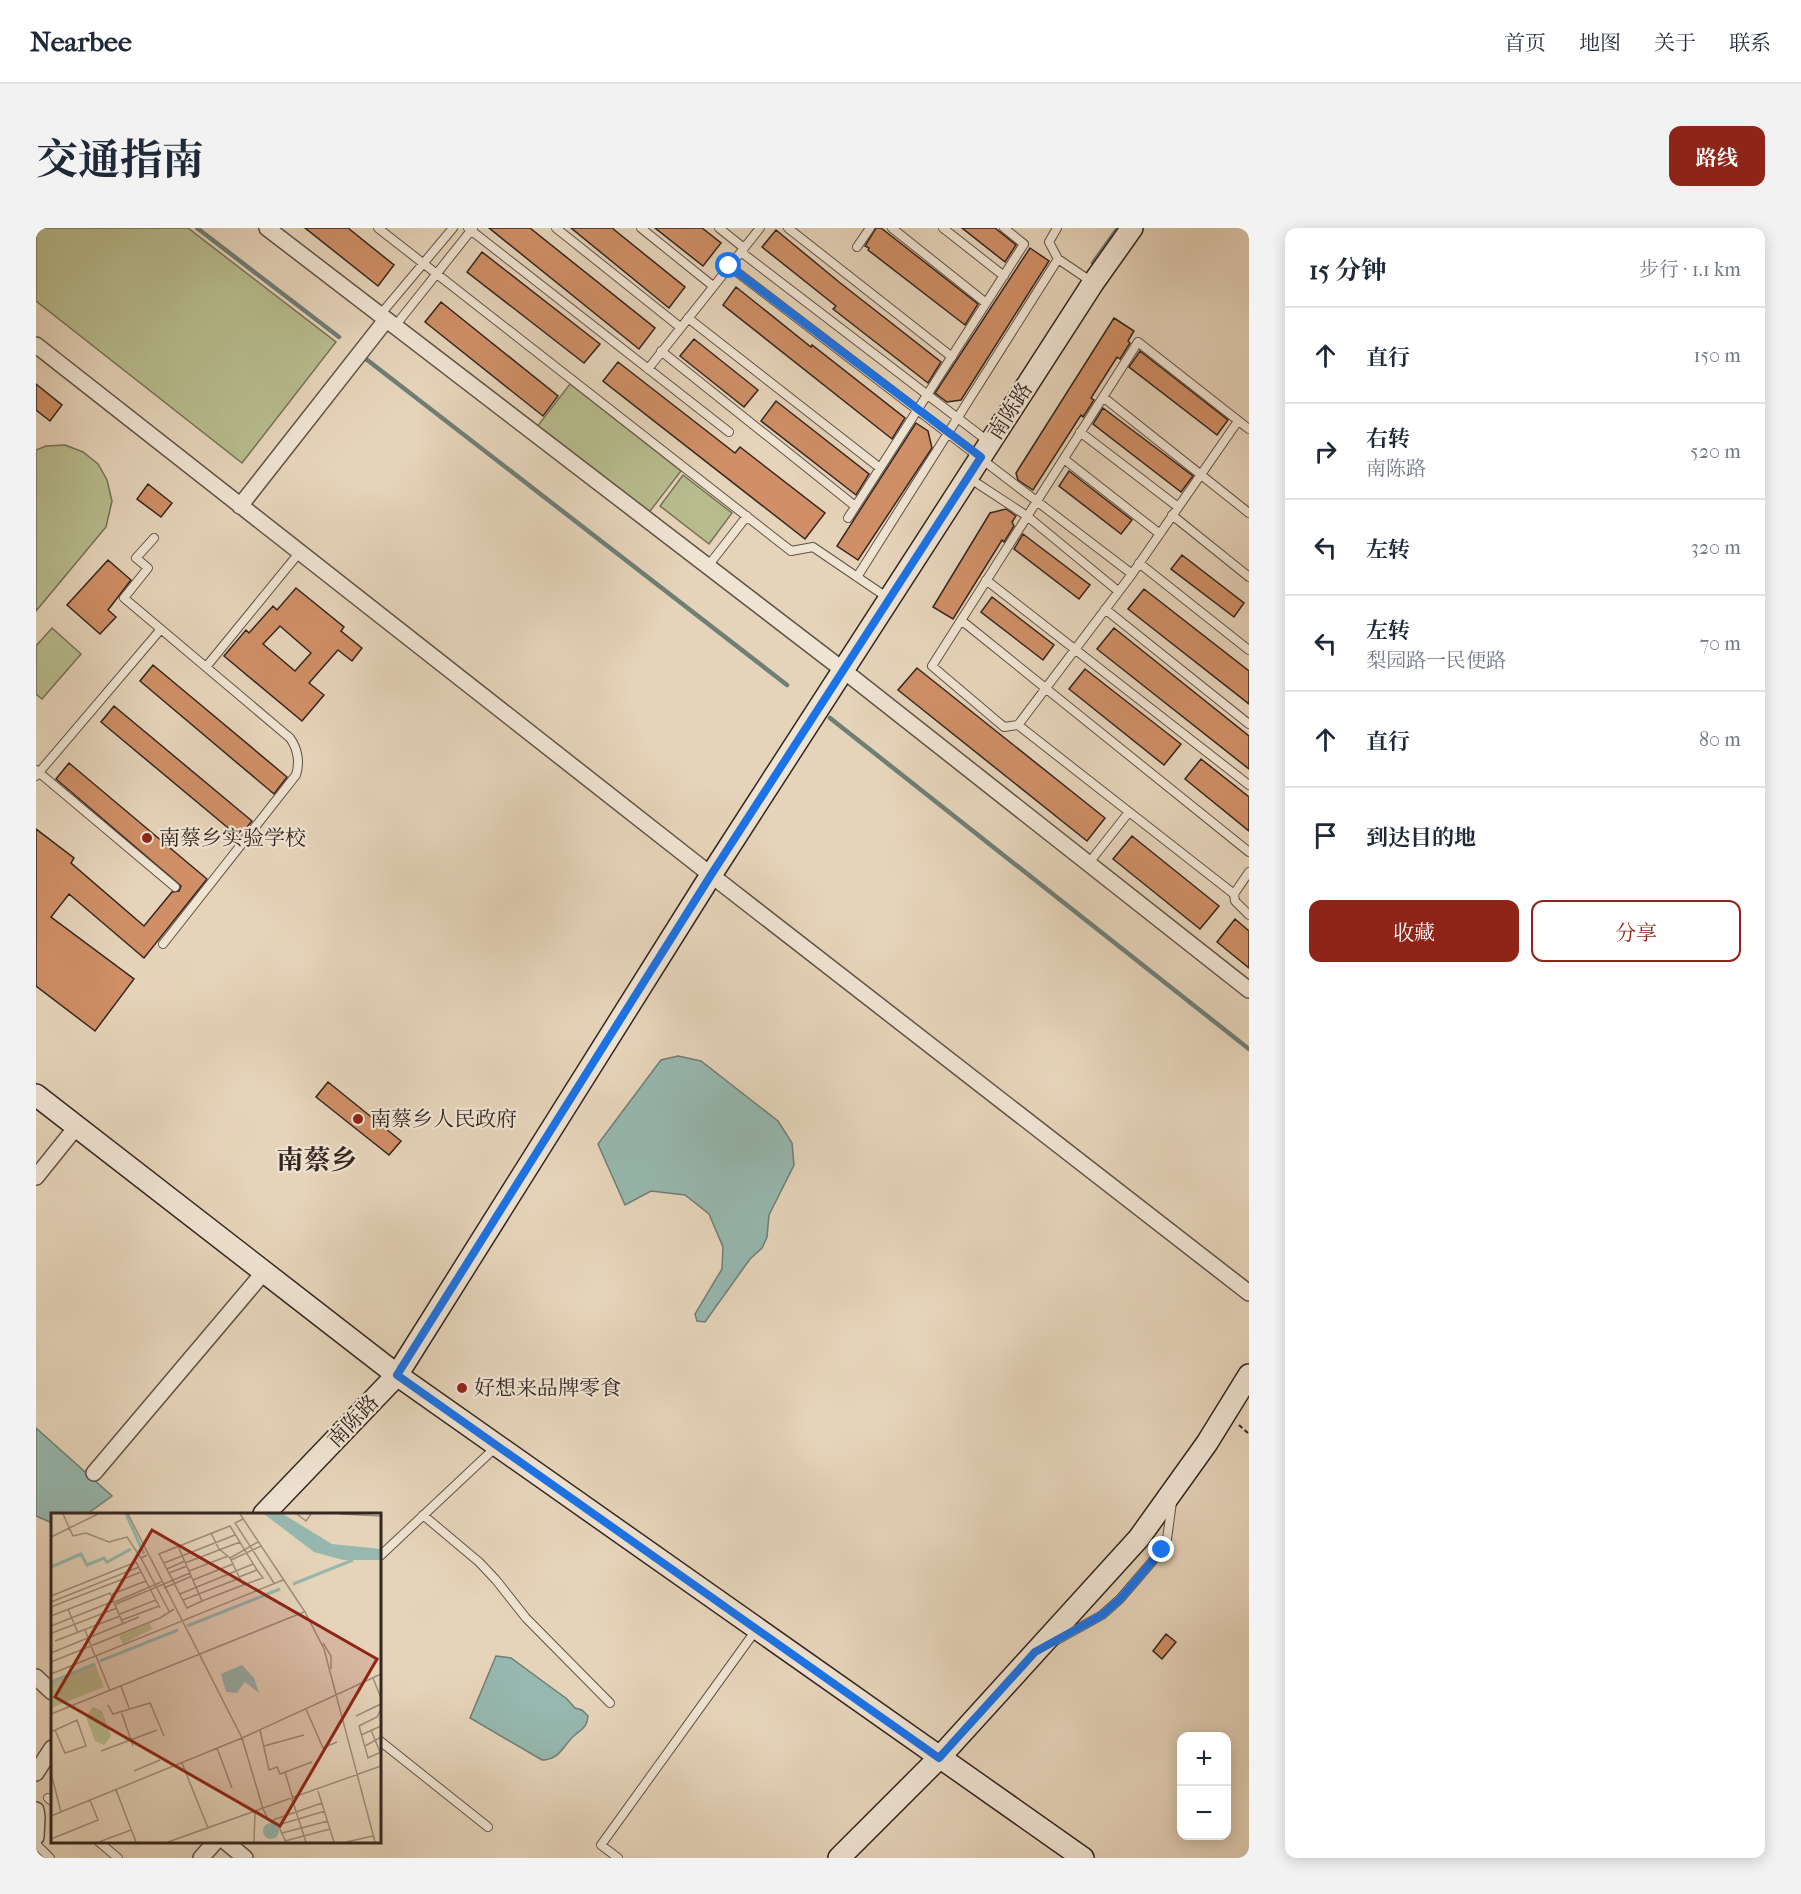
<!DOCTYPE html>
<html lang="zh">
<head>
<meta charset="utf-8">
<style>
  :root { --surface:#fff; --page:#f2f2f3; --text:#1f2937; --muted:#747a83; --line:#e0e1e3; --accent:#8f2418 }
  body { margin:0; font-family:"IM FELL French Canon","Noto Serif SC",serif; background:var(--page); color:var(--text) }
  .controls { position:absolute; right:18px; bottom:18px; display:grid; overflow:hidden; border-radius:12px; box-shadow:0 3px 15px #0003 }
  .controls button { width:54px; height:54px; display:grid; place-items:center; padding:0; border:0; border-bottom:2px solid var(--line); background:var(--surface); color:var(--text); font:30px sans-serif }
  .stop { position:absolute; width:18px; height:18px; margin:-14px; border:4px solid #1a73e8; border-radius:50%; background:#fff }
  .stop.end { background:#1a73e8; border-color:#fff; box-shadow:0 2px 6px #0008 }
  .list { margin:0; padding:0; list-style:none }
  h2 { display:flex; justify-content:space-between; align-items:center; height:78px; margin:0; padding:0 24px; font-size:26px }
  h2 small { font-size:20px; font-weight:400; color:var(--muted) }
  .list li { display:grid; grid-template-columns:39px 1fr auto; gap:18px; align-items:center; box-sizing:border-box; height:96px; padding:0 24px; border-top:2px solid var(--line) }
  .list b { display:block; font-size:22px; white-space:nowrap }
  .list p { margin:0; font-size:20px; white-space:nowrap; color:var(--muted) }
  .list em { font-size:20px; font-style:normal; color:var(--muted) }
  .actions { display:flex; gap:12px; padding:18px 24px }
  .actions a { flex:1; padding:14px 0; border:2px solid var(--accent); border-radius:12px; text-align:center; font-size:21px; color:var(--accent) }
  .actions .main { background:var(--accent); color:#fff }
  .icon { flex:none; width:33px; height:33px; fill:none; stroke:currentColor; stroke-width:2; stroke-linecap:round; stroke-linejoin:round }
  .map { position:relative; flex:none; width:1213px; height:1630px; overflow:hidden; border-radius:12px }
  header { display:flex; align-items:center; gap:36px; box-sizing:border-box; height:84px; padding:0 30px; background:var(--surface); border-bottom:2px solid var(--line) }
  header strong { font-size:28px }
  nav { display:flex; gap:33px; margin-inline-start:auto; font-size:21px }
  .intro { display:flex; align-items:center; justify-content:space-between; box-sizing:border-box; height:144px; padding:0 36px }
  h1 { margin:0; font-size:42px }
  .button { padding:15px 27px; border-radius:12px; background:var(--accent); color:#fff; font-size:21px; font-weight:700 }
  main { display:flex; gap:36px; padding:0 36px }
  aside { flex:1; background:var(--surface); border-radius:12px; box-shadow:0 3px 15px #0003 }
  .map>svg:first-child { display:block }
  .green { fill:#b7bc8e; stroke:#767157; stroke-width:1.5 }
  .water { fill:#96b8af; stroke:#6f7e76; stroke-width:1.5 }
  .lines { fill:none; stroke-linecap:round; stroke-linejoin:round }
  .stream { stroke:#6f7e76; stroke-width:4.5 }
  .building { fill:#d08f66; stroke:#342620; stroke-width:1.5; fill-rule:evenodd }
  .lane-casing { stroke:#605246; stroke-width:10 }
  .street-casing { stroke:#605246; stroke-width:18 }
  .secondary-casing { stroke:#342620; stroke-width:24 }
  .path { stroke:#342620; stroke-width:2; stroke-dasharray:4.5 3; stroke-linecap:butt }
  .lane { stroke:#efe3d2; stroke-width:8 }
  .street { stroke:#efe3d2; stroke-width:15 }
  .secondary { stroke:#efe3d2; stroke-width:21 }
  .route { stroke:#1a73e8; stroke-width:8 }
  .poi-dot { fill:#8f2418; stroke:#efe3d2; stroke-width:2 }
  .labels { text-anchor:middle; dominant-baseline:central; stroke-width:4.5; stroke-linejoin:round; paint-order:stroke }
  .street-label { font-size:21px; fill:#342620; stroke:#efe3d2 }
  .poi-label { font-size:21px; fill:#342620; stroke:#efe3d2; text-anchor:start }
  .district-label { font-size:27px; font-weight:bold; fill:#342620; stroke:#efe3d2 }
  .inset-river { fill:none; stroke:#96b8af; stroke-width:3 }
  .inset-road { fill:none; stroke:#9f8e7c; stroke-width:1.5 }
  .view { fill:#8f2418; fill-opacity:0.15; stroke:#8f2418; stroke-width:3 }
  .inset-edge { fill:none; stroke:#342620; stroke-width:3 }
</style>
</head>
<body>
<header>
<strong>Nearbee</strong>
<nav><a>首页</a><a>地图</a><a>关于</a><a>联系</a></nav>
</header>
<div class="intro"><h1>交通指南</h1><a class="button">路线</a></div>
<main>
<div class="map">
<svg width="1213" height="1630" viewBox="0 0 1213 1630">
  <rect width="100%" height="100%" fill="#e6d4ba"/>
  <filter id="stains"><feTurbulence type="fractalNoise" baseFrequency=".00333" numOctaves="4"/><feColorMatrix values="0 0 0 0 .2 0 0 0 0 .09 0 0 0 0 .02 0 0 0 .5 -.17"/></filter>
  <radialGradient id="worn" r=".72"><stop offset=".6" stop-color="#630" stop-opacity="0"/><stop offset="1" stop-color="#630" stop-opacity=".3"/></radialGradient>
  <!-- green -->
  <path class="green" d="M0 0H152L300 114 206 235 0 73Z
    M534 156 645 243 611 287 500 200Z
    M29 217 47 224 62 236 71 252 76 273 70 299 0 383V222L10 218Z
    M647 247 696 285 673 316 624 278Z
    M16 400 45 426 6 471 0 466V418Z"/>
  <!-- water -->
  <path class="water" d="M642 828 665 833 742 893 756 915 758 937 733 987 731 1009 726 1020 714 1031 669 1094 661 1093 659 1086 686 1041 687 1019 673 986 649 967 615 963 589 977 562 916 625 832Z
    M0 1200 76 1268 51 1286H16V1295L0 1288Z
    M460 1428 475 1430 531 1471 539 1480 546 1482 552 1488C551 1499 547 1500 539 1507 527 1517 524 1532 506 1532L434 1490Z"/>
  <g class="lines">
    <!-- stream -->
    <path class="stream" d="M161 0 303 109
      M1057 35 1082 0
      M330 131 751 457
      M794 490 1213 821"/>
  </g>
  <!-- building -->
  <path class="building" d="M269 0H312L358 37 342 58Z
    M453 0H494L619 100 603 121Z
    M535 0H576L649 59 633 80Z
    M619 0H666L685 15 667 38Z
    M840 0H845L942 76 929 97 832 22 833 20 829 18Z
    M926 0H959L980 17 969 34Z
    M740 2 803 54 905 134 892 155 797 81 800 78 726 19Z
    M994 20 1013 33 925 172 911 174 899 165Z
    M446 24 564 116 548 135 431 44Z
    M700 59 775 119 776 117 869 190 856 211 687 77Z
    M405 74 522 168 507 188 389 94Z
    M1078 90 1098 103 1092 113 1094 115 1084 131 1081 129 1055 170 1058 172 1047 189 1045 187 997 262 982 252 980 245Z
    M658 111 722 162 708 179 644 128Z
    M1104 123 1192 192 1181 207 1093 139Z
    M582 134 699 225 704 219 789 285 769 311 567 153Z
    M0 156 26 177 14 193 0 182Z
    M740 173 833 246 820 267 725 193Z
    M1067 180 1157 248 1145 264 1057 196Z
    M880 195 892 203 896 220 822 332 801 318Z
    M1033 243 1096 292 1085 306 1023 258Z
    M112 256 136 275 125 289 101 271Z
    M970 281 980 288 976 294 978 298 968 314 966 312 917 391 897 379 954 285Z
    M987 306 1054 357 1043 371 978 321Z
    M1146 327 1208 375 1198 389 1135 341Z
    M72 332 95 352 72 382 80 389 64 406 31 377Z
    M260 360 308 399 305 403 326 420 316 433 302 422 273 455 288 467 266 493 188 428 210 402 213 405 237 378 241 382ZM244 398 275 425 259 443 227 416Z
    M1108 361 1213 443V476L1092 381Z
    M956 369 1018 417 1007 432 945 384Z
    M1078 400 1213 508V541L1061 421Z
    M117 437 251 549 238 566 104 453Z
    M881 440 1069 590 1051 613 862 462Z
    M1049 441 1145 516 1128 537 1033 461Z
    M78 478 216 593 203 609 65 494Z
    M1165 531 1213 569V603L1149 551Z
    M33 535 171 651 108 730 33 666 15 689 98 751 59 803 0 758V601L38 630 35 635 108 698 136 664 143 663 145 658 20 551Z
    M1096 608 1183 678 1164 701 1077 631Z
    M1199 691 1213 703V740L1181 714Z
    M292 854 365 913 353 927 280 869Z
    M1130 1406 1140 1414 1126 1431 1117 1423Z"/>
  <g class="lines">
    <defs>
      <path id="lane" d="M342 0 755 323 777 319 852 370
        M432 0 693 204
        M520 0 644 99
        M605 0 677 58
        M683 0 708 20
        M752 0 916 129
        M856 0 950 75
        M907 0 968 48
        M1021 0 1013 14 1022 31
        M821 19 834 0
        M705 24 953 214
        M693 38 1096 346
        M344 87 417 0
        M652 90 844 240
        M359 98 437 0
        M625 123 819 278
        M612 141 724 0
        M1067 169 1213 285
        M1202 193 1096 346 982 497 1198 666 1213 644
        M1044 204 1142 279
        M1028 231 1124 306
        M933 250 991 288 1082 363
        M1136 287 1213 349
        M812 290 988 16 968 0
        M118 310 100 330 112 340 88 370 254 510C262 521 264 535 260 547L127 716
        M1103 335 1213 422
        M672 338 711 288
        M821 349 1022 31 1056 54
        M950 352 1213 557
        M1069 381 1213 496
        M925 392 1213 624
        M170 439 263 325
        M982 497 968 499 896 438 1102 114 1213 201
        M0 542 139 659
        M0 548 125 401
        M1052 636 1093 584
        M1198 666 1199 673 1213 687
        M387 1287 443 1334 460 1352 490 1390 574 1475
        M344 1328 460 1219
        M1021 1412 1066 1387 1084 1371 1126 1322 1131 1311 1136 1274
        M344 1513 452 1599
        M12 1570 16 1573
        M63 1614 82 1630
        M0 1616 14 1630
        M582 1630 565 1617 720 1402"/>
      <path id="street" d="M231 0 807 442 1213 762
        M0 117 675 647 1213 1065
        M204 278 350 92
        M0 949 41 898
        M58 1245 228 1044
        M0 1449 16 1464
        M0 1545 16 1520
        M0 1582 1 1589 0 1609
        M190 1614 209 1630
        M165 1630 179 1614"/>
      <path id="secondary" d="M0 867 361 1147 1047 1630
        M228 1286 361 1147 675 647 1057 55 1096 0
        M803 1630 903 1530 1103 1310 1171 1215 1213 1147"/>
    </defs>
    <!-- lane casing -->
    <use href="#lane" class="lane-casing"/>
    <!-- street casing -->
    <use href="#street" class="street-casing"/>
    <!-- secondary casing -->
    <use href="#secondary" class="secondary-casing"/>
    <!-- path -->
    <path class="path" d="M1203 1197 1213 1206"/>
    <!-- lane -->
    <use href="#lane" class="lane"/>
    <!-- street -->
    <use href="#street" class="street"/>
    <!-- secondary -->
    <use href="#secondary" class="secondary"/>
  </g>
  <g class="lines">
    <!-- route -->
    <path class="route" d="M693 38 945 229 675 647 361 1147 903 1530 999 1424 1066 1387 1084 1371 1126 1322"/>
  </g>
  <!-- markers -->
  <g class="poi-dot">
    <circle cx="111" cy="610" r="6"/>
    <circle cx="322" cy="891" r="6"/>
    <circle cx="426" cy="1160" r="6"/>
  </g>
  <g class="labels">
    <!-- street labels -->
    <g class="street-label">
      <text transform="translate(974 183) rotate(-57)">南陈路</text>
      <text transform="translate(317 1193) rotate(-46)">南陈路</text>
    </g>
    <!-- poi labels -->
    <g class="poi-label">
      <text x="123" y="610">南蔡乡实验学校</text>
      <text x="334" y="891">南蔡乡人民政府</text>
      <text x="438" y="1160">好想来品牌零食</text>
    </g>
    <!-- district labels -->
    <g class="district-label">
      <text x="281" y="932">南蔡乡</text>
    </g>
  </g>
  <!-- overview -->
  <g transform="translate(15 1285)">
    <rect width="330" height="330" fill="#e6d4ba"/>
    <path d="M99 110 101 116 72 131 68 123ZM44 151 53 174 0 195V170ZM42 194 51 198 60 223 53 232 44 228 35 204Z" fill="#b7bc8e"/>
    <path d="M213 1H232L281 31 330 36V47H292L263 39ZM191 152 203 165 208 180 194 169 186 180 175 179 170 161ZM212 318a8 8 0 1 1 16 0a8 8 0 1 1-16 0Z" fill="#96b8af"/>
    <path class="inset-river" d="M75 1 93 41M0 54 30 41 36 52 53 45 56 49 80 36M242 71 302 47M136 113 229 76M49 148 127 117M0 169 44 151"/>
    <path class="inset-road" d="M12 1 22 23 35 20 58 29 76 24 90 45M77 1 191 225 212 296 218 308 227 312 235 329M189 1 254 99 273 136 324 329M246 1 255 8 260 1M289 1 330 3M192 6 184 10 223 70M0 24 47 1M127 33 151 88 192 72 179 45 168 36 160 20M96 42 90 45 118 98M179 45 207 29M180 47 210 33M113 50 184 22M134 50 189 29M116 56 134 48M138 58 177 43M118 60 136 53M142 67 182 51M192 72 212 65 206 57M113 75 141 63M61 81 95 68M129 81 202 51M0 83 85 49 109 95M132 87 189 65M151 88 136 95 108 41 179 13 206 57 188 64M0 89 88 54M64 89 110 69M65 91 139 60M0 94 90 59M17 96 27 120M69 101 105 87M0 103 59 80 72 111M71 107 108 93M0 113 63 88M34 117 44 143M1 120 66 95M4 128 69 103M272 130 280 143V156M0 140 88 104M45 143 59 178M0 149 109 105 123 96M0 161 232 67M322 165 330 185M70 173 78 195M287 181 330 161M57 192 62 201 99 190 113 223M255 196 272 235 286 229M330 196 326 204 308 213 317 245 330 239M70 198 82 233M0 201 253 99M305 203 330 191M209 217 218 257 226 254 229 261 261 249M320 217 329 239M0 219 26 207 35 233 14 240 4 217M310 222 330 213M213 233 253 222M314 233 330 224M166 235 181 275M50 238 106 217M131 250 157 315M83 258 109 247M234 259 242 286M0 260 10 299M65 277 85 329M267 278 283 329M241 286 255 329M0 303 191 225 287 181M222 307 271 290M227 312 274 298M231 320 277 308M0 326 47 307 39 287M234 328 279 316M48 329 80 317M117 329 330 253M203 329 204 299M295 329 322 323"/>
    <path class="view" d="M101 17 326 146 229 313 4 184Z"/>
    <rect width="330" height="330" class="inset-edge"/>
  </g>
  <rect width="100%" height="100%" filter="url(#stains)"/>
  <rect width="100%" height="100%" fill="url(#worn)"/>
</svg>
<div class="controls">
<button>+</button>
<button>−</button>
</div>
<div class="stop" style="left:693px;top:38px"></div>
<div class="stop end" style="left:1126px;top:1322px"></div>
</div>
<aside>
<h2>15 分钟<small>步行 · 1.1 km</small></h2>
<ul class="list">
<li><svg class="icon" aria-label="ahead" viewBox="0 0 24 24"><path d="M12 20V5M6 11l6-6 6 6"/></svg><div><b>直行</b></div><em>150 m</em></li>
<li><svg class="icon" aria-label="right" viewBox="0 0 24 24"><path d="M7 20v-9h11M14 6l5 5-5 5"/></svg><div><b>右转</b><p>南陈路</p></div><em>520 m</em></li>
<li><svg class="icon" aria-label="left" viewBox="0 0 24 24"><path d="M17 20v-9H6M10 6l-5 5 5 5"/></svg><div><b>左转</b></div><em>320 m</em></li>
<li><svg class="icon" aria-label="left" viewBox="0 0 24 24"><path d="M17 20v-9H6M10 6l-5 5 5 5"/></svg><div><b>左转</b><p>梨园路一民便路</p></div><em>70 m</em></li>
<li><svg class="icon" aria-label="ahead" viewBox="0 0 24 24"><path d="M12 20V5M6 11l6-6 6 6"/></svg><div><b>直行</b></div><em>80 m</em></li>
<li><svg class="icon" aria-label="arrive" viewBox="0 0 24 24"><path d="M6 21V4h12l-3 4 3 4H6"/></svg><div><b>到达目的地</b></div></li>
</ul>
<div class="actions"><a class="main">收藏</a><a>分享</a></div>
</aside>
</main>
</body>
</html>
